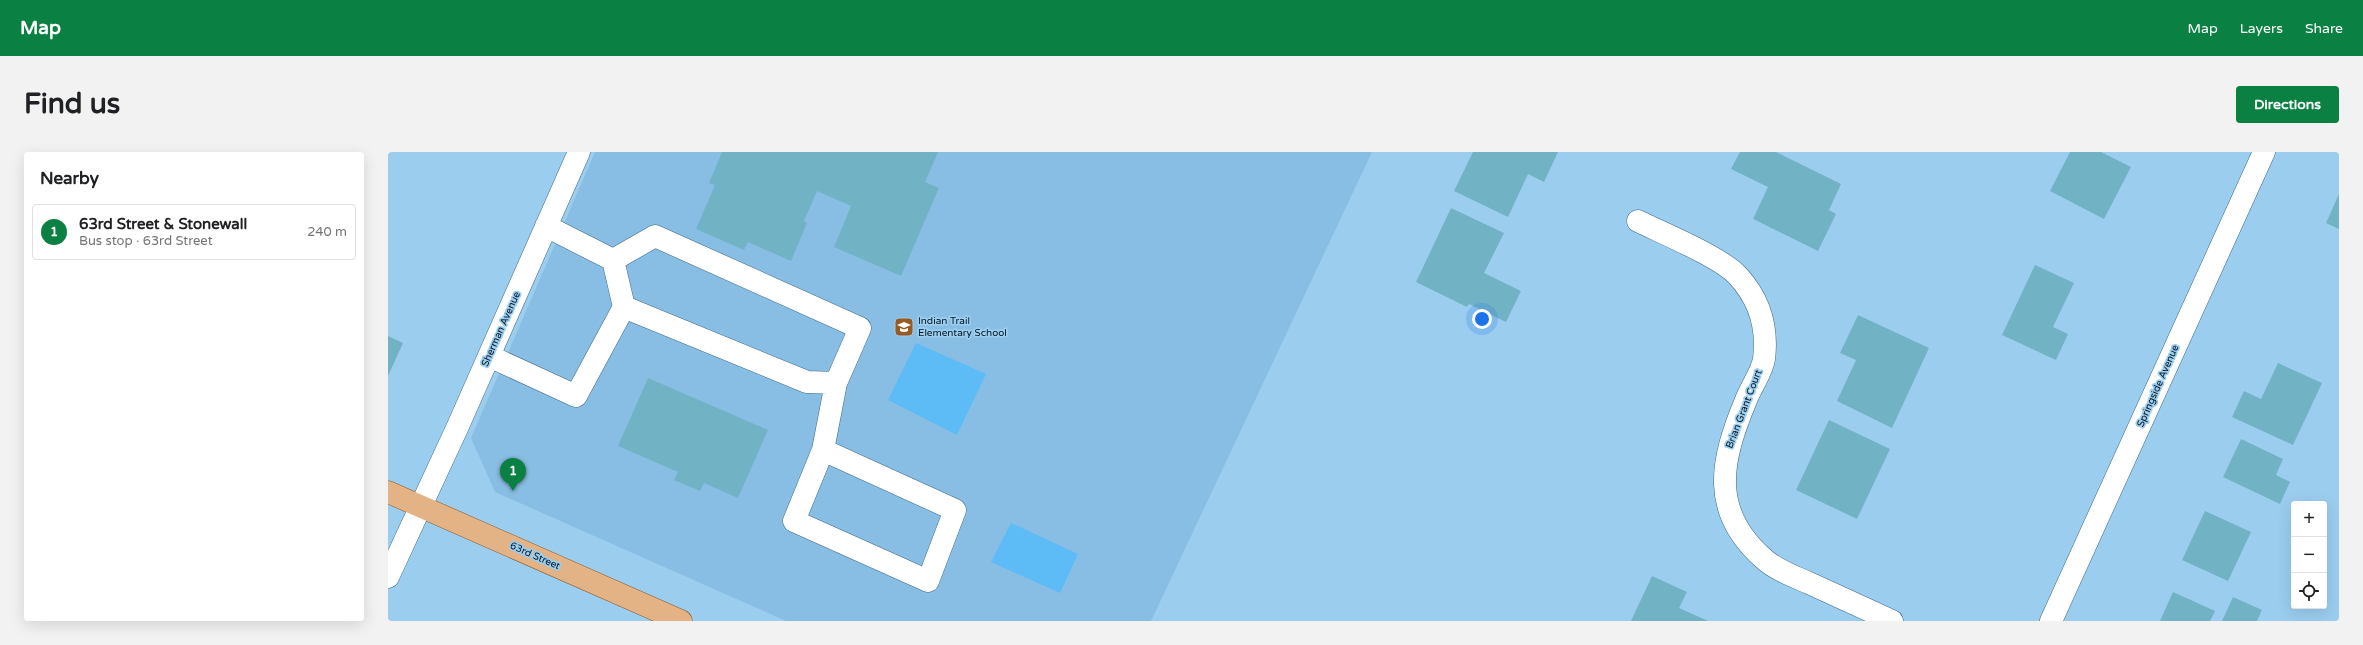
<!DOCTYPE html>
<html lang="en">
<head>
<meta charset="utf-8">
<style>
  :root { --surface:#fff; --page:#f2f2f2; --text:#202124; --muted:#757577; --line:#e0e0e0; --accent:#0b8043 }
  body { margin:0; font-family:"Varela Round",sans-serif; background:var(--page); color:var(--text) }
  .controls { position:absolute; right:12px; bottom:12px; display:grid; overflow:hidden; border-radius:4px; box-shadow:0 4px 16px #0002 }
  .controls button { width:36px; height:36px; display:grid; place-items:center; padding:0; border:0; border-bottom:1px solid var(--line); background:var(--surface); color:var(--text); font:20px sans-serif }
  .you { position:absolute; left:1094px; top:167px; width:14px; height:14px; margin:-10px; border:3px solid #fff; border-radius:50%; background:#1a73e8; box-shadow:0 0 0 6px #1a73e833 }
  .badge { display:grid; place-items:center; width:26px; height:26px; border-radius:50%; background:var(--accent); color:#fff; font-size:13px; font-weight:700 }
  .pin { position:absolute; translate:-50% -33px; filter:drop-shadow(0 1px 2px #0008) }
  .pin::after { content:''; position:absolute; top:21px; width:14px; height:12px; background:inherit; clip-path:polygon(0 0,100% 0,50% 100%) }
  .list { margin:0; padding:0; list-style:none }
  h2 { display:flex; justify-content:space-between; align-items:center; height:52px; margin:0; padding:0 16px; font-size:17px }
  h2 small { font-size:13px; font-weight:400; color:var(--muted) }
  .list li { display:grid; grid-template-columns:26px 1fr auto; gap:12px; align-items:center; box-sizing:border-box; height:56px; margin:0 8px 8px; padding:0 8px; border:1px solid var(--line); border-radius:4px }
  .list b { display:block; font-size:15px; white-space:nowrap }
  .list p { margin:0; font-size:13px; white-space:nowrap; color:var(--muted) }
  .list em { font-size:13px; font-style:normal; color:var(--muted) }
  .icon { flex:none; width:22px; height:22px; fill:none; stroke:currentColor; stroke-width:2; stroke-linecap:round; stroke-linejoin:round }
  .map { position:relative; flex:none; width:1951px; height:469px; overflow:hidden; border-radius:4px }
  header { display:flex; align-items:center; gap:24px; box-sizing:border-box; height:56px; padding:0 20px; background:var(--accent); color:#fff }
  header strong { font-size:19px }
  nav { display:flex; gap:22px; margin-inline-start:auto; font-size:14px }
  .intro { display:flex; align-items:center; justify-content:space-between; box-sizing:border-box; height:96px; padding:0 24px }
  h1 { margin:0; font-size:28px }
  .button { padding:10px 18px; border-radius:4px; background:var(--accent); color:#fff; font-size:14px; font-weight:700 }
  main { display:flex; gap:24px; padding:0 24px }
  aside { flex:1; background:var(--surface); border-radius:4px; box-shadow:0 4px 16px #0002 }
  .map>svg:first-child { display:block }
  .built { fill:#88bee4 }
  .green { fill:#5dbbf6 }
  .building { fill:#72b2c5 }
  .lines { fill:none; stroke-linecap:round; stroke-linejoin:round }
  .minor-casing { stroke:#3c6a89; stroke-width:23 }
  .major-casing { stroke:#895a2d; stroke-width:23 }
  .minor { stroke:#fff; stroke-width:22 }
  .major { stroke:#e3b285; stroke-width:22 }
  .labels { text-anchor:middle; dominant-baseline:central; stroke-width:3.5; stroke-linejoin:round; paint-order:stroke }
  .poi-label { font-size:10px; fill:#041622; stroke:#9bcdef; text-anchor:start }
  .street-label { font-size:10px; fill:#041622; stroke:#9bcdef }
</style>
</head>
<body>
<header>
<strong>Map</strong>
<nav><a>Map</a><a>Layers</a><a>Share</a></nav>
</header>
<div class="intro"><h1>Find us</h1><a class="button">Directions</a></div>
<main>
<aside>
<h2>Nearby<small></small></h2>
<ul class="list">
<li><span class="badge">1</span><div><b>63rd Street &amp; Stonewall</b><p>Bus stop · 63rd Street</p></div><em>240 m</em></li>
</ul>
</aside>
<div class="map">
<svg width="1951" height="469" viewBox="0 0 1951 469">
  <rect width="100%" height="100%" fill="#9bcdef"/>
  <!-- built -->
  <path class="built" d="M207 0H984L763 469H398L107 340 83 286Z"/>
  <!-- green -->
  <path class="green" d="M528 191 598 222 569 283 500 248Z
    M623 371 690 402 672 441 603 410Z"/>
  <!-- building -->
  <path class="building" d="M334 0H550L537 30 551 36 513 124 446 95 463 54 429 39 416 69 419 71 403 109 360 90 356 98 308 77 327 33 321 31Z
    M1085 0H1170L1156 30 1140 22 1120 65 1066 39Z
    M1352 0H1388L1453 32 1441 58 1448 62 1430 99 1365 67 1380 35 1343 17Z
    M1682 0H1713L1743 15 1716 67 1662 39Z
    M1951 42V77L1938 71Z
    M1063 56 1116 81 1096 121 1133 139 1118 170 1081 152 1079 155 1028 130Z
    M1647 113 1686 131 1665 175 1680 182 1668 208 1614 183Z
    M1470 163 1541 196 1504 276 1449 249 1468 208 1452 201Z
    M0 184 15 191 0 224Z
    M1890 211 1934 231 1905 293 1844 265 1856 239 1873 247Z
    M260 226 380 278 350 346 316 331 312 339 286 328 290 320 230 294Z
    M1441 268 1502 297 1469 367 1408 338Z
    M1853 287 1895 307 1888 323 1902 330 1892 352 1835 325Z
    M1817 359 1863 380 1840 429 1794 408Z
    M1264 424 1299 440 1291 456 1320 469H1243Z
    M1785 440 1827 459 1822 469H1772Z
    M1845 445 1874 458 1869 469H1834Z"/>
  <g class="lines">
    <defs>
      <path id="minor" d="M1250 69C1274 81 1333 105 1350 124 1372 148 1380 175 1376 207 1374 220 1363 235 1358 248 1333 308 1321 359 1376 407 1388 418 1407 425 1421 431 1449 444 1476 456 1504 469
        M225 108 267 84 472 176 448 231 419 230 236 155
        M101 204 188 244 236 155 225 108 158 74
        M435 298 567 358 540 429 406 369 435 298 448 231
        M0 425 70 274 191 0
        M1663 469 1876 0"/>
      <path id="major" d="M0 340 293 469"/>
    </defs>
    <!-- minor casing -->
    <use href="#minor" class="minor-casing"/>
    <!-- major casing -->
    <use href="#major" class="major-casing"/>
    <!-- minor -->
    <use href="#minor" class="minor"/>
    <!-- major -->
    <use href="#major" class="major"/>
  </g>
  <!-- icons -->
  <defs>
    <symbol id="school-square" viewBox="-11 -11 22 22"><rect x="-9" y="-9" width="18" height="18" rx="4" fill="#985a20" stroke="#9bcdef"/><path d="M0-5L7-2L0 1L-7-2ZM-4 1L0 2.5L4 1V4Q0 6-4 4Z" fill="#fff"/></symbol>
  </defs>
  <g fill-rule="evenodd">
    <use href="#school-square" x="505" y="164" width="22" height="22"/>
  </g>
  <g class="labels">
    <!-- poi labels -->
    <g class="poi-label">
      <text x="530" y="169">Indian Trail<tspan x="530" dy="12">Elementary School</tspan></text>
    </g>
    <!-- street labels -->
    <g class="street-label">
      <text transform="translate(113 177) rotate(-66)">Sherman Avenue</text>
      <text transform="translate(1770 234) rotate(-66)">Springside Avenue</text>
      <text transform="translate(1356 257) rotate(-69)">Brian Grant Court</text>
      <text transform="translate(147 404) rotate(24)">63rd Street</text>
    </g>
  </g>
</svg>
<div class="controls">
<button>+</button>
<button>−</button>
<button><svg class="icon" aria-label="locate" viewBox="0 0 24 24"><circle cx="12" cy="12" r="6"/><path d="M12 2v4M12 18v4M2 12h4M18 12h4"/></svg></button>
</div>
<div class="you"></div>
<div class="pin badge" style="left:125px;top:339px">1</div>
</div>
</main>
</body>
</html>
